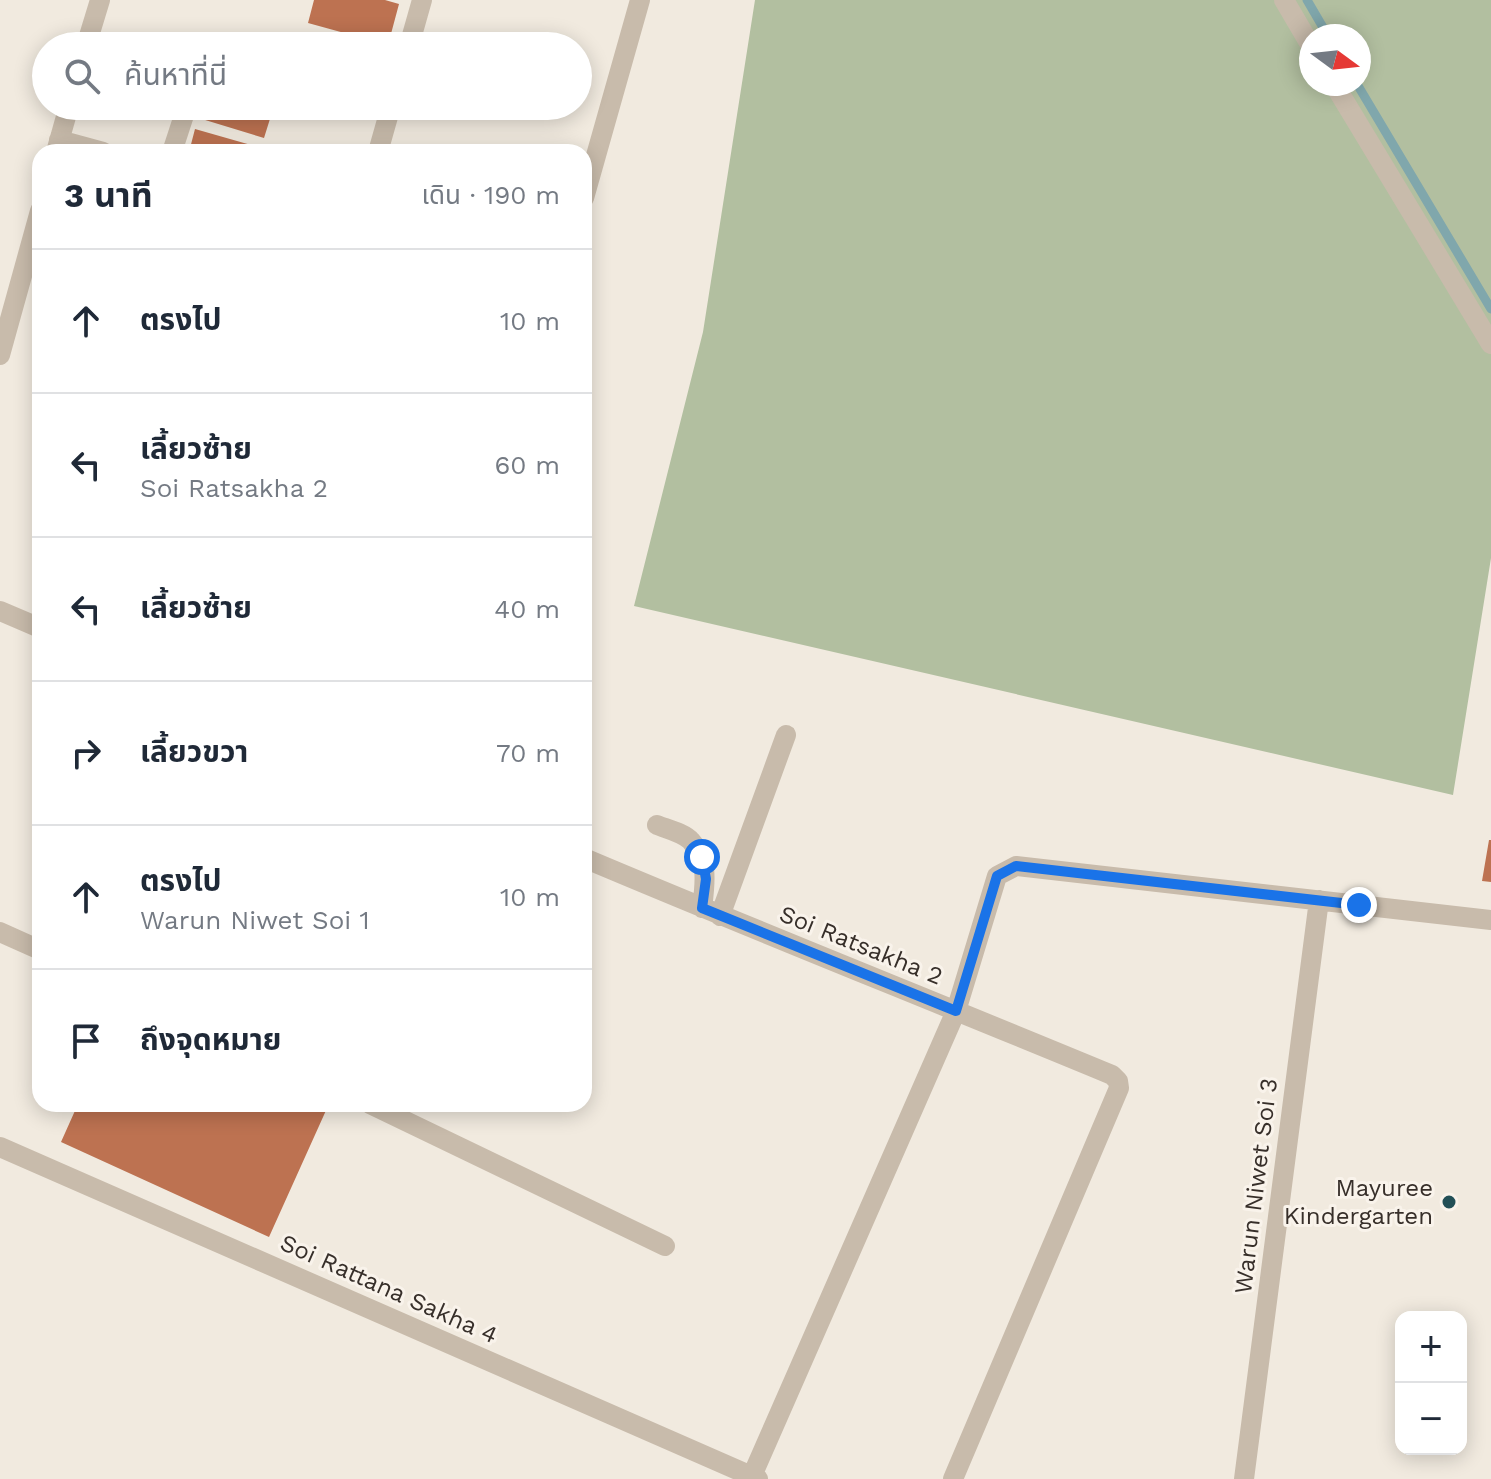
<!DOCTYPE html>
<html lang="th">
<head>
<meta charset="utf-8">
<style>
  :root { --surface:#fff; --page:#f6f6f7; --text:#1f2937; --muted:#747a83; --line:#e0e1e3 }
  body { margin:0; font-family:"Work Sans","Noto Sans Thai",sans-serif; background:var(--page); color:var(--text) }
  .controls { position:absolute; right:24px; bottom:24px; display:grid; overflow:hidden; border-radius:16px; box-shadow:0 4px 20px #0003 }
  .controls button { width:72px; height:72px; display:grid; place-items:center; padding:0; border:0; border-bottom:2px solid var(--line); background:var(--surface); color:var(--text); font:40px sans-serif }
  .compass { position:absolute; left:1299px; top:24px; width:72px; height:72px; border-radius:50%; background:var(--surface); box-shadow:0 4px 20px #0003; rotate:105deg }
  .stop { position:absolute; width:24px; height:24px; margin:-18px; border:6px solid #1a73e8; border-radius:50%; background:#fff }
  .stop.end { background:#1a73e8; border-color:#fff; box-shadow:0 2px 8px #0008 }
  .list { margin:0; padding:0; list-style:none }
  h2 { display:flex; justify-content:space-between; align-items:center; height:104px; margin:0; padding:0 32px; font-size:34px }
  h2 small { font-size:26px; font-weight:400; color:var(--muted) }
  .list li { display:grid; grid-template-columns:52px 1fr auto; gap:24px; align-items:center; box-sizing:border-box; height:144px; padding:0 32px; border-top:2px solid var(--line) }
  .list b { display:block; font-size:30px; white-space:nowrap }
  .list p { margin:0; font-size:26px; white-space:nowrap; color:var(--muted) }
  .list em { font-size:26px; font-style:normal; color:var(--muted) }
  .icon { flex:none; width:44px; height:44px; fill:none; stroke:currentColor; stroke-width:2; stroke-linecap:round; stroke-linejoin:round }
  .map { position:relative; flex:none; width:1491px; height:1479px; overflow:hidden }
  .search { position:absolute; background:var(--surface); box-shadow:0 4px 20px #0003; left:32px; top:32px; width:560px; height:88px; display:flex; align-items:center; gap:20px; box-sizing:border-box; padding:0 28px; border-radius:44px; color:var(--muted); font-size:30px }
  .panel { position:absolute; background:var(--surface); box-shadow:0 4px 20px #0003; left:32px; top:144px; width:560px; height:968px; border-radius:24px }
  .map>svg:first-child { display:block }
  .green { fill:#b2bfa0; fill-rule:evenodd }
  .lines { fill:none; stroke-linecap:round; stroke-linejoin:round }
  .stream { stroke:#80a7ac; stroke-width:9 }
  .building { fill:#bd7251 }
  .minor { stroke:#c8bbab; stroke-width:20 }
  .route { stroke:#1a73e8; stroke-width:10 }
  .poi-dot { fill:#224f56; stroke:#f9f3eb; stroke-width:3 }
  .labels { text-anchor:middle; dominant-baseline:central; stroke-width:6; stroke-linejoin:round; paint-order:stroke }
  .street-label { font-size:24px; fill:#372f2a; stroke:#f9f3eb }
  .poi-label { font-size:24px; fill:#372f2a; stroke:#f9f3eb; text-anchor:end }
</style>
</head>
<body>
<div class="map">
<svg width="1491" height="1479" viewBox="0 0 1491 1479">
  <rect width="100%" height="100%" fill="#f1eadf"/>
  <!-- green -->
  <path class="green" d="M755 0H1491V558L1453 795 634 606 703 332ZM1311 36H1359V84H1311Z"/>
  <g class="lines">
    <!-- stream -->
    <path class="stream" d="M1307 0 1328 36
      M1357 84 1491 309"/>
  </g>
  <!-- building -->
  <path class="building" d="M314 0H385L399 4 388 45 308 23Z
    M195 106H274L264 138 192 116Z
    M195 129 251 145 250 152H189Z
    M1489 840H1491V882L1482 881Z
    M78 1104H325L328 1106 269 1237 61 1142Z"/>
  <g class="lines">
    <!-- minor -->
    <path class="minor" d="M1284 0 1311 46
      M86 46 100 0
      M409 46 422 0
      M1334 84 1491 344
      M59 140 103 152
      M56 152 69 106
      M172 152 187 106
      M378 152 391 106
      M584 198 640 0
      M0 355 40 211
      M0 611 40 628
      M657 825C667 829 684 833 691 841 709 860 705 885 702 908
      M584 858C759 932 936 1002 1112 1075L1118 1081 1119 1088 953 1479
      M720 916 786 735
      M0 932 40 950
      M370 1104 665 1246
      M0 1147 758 1479
      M752 1476 956 1011 997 876 1016 866 1491 920
      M1244 1479 1319 900"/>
  </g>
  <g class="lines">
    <!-- route -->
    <path class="route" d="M702 857 706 879 702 908 956 1011 997 876 1016 866 1359 905"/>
  </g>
  <!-- markers -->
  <circle class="poi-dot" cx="1449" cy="1202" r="8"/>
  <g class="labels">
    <!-- street labels -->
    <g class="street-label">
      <text transform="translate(861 945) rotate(22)">Soi Ratsakha 2</text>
      <text transform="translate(1256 1186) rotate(-83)">Warun Niwet Soi 3</text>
      <text transform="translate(389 1289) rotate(24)">Soi Rattana Sakha 4</text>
    </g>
    <!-- poi labels -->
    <g class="poi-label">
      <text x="1433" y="1188">Mayuree<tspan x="1433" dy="28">Kindergarten</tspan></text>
    </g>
  </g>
</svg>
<div class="controls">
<button>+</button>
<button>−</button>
</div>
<svg class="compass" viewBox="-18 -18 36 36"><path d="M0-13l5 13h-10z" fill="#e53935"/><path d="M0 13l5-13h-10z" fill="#747a83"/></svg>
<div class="stop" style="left:702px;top:857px"></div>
<div class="stop end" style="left:1359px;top:905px"></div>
<div class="search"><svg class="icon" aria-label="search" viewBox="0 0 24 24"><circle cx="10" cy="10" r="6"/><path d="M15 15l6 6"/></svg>ค้นหาที่นี่</div>
<section class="panel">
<h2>3 นาที<small>เดิน · 190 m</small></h2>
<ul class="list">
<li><svg class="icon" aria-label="ahead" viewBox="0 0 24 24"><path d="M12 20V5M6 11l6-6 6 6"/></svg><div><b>ตรงไป</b></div><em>10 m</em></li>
<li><svg class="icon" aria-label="left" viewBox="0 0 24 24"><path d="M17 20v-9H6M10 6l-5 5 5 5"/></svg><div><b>เลี้ยวซ้าย</b><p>Soi Ratsakha 2</p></div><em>60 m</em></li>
<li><svg class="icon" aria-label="left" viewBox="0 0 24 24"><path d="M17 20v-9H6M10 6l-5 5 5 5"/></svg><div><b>เลี้ยวซ้าย</b></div><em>40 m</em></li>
<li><svg class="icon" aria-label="right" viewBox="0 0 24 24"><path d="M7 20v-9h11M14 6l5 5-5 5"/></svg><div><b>เลี้ยวขวา</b></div><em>70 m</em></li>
<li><svg class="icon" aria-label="ahead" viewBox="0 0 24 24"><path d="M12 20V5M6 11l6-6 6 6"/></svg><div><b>ตรงไป</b><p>Warun Niwet Soi 1</p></div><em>10 m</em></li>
<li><svg class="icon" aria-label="arrive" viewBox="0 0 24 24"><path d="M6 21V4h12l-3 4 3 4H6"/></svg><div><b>ถึงจุดหมาย</b></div></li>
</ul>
</section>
</div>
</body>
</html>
